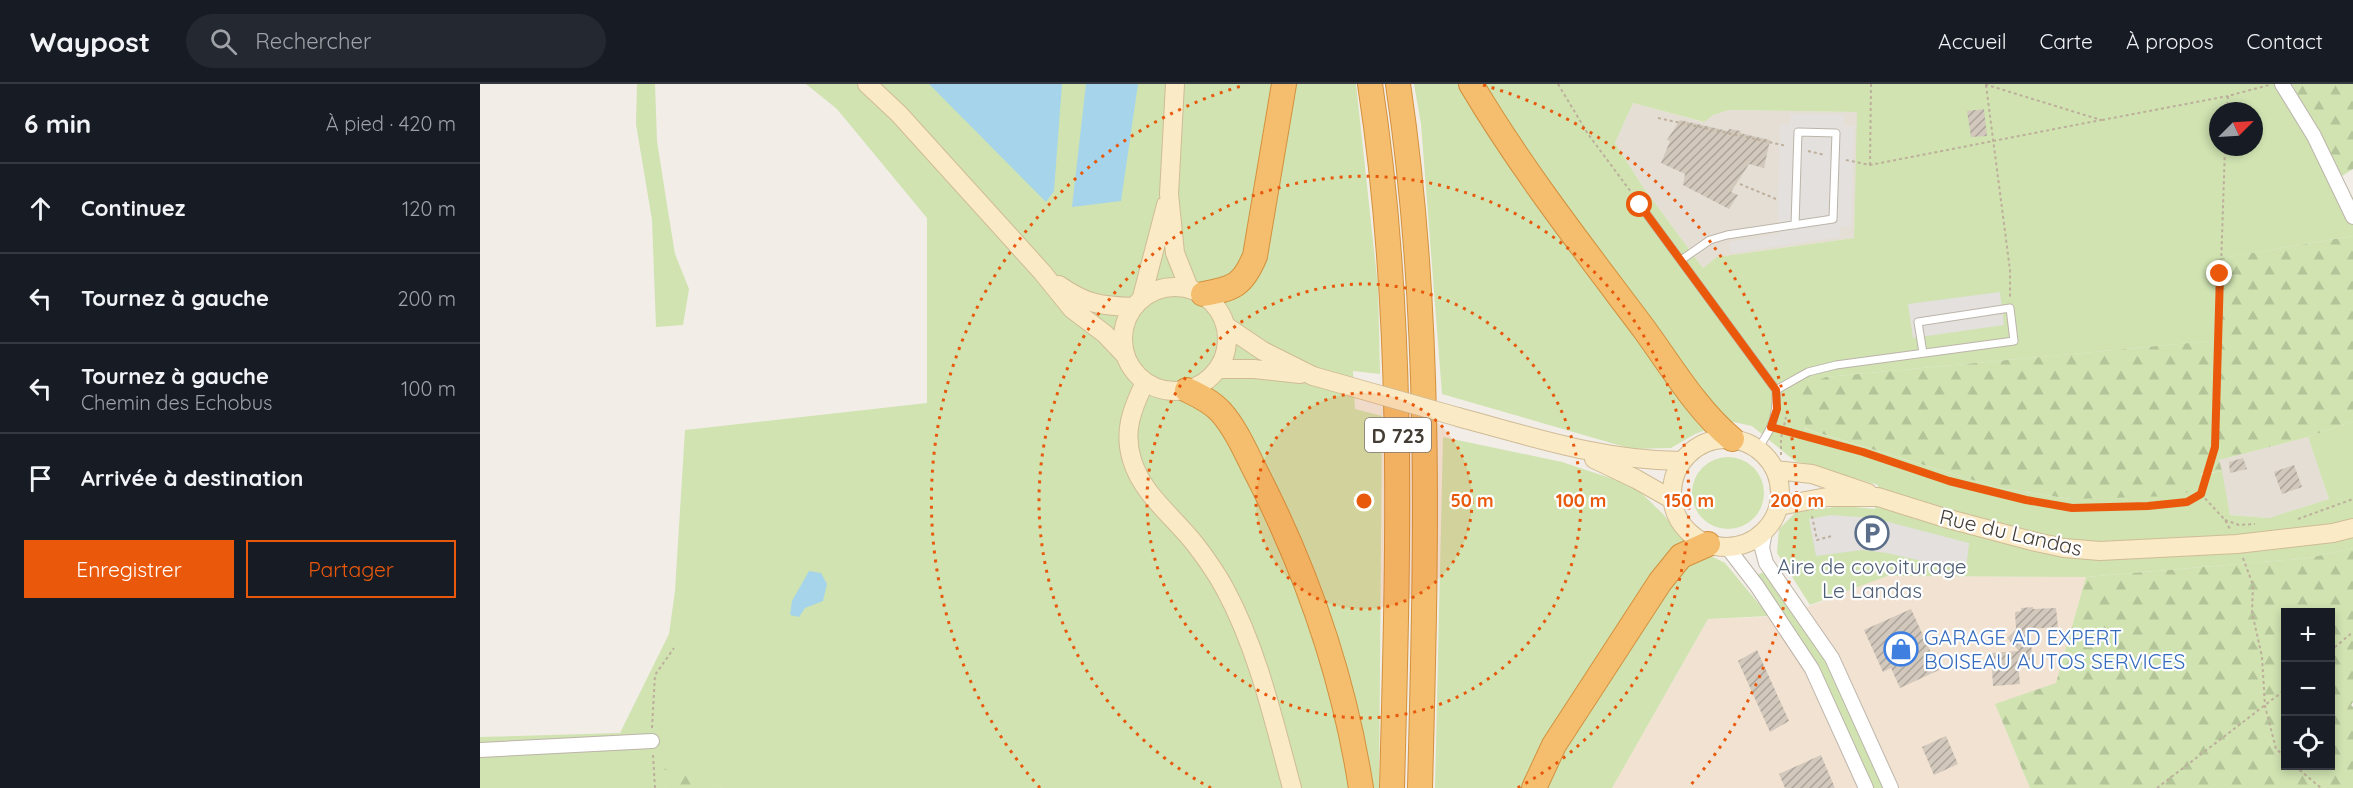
<!DOCTYPE html>
<html lang="fr">
<head>
<meta charset="utf-8">
<style>
  :root { --surface:#171b24; --page:#242831; --text:#f1f3f6; --muted:#9ea1a6; --line:#363941; --accent:#ea580c }
  body { margin:0; font-family:Quicksand,sans-serif; background:var(--page); color:var(--text) }
  .controls { position:absolute; right:18px; bottom:18px; display:grid; overflow:hidden; border-radius:0px; box-shadow:0 3px 9px #0003 }
  .controls button { width:54px; height:54px; display:grid; place-items:center; padding:0; border:0; border-bottom:2px solid var(--line); background:var(--surface); color:var(--text); font:30px sans-serif }
  .compass { position:absolute; left:1729px; top:18px; width:54px; height:54px; border-radius:50%; background:var(--surface); box-shadow:0 3px 9px #0003; rotate:66deg }
  .stop { position:absolute; width:18px; height:18px; margin:-14px; border:4px solid #ea580c; border-radius:50%; background:#fff }
  .stop.end { background:#ea580c; border-color:#fff; box-shadow:0 2px 6px #0008 }
  .list { margin:0; padding:0; list-style:none }
  h2 { display:flex; justify-content:space-between; align-items:center; height:78px; margin:0; padding:0 24px; font-size:26px }
  h2 small { font-size:20px; font-weight:400; color:var(--muted) }
  .list li { display:grid; grid-template-columns:39px 1fr auto; gap:18px; align-items:center; box-sizing:border-box; height:90px; padding:0 24px; border-top:2px solid var(--line) }
  .list b { display:block; font-size:22px; white-space:nowrap }
  .list p { margin:0; font-size:20px; white-space:nowrap; color:var(--muted) }
  .list em { font-size:20px; font-style:normal; color:var(--muted) }
  .actions { display:flex; gap:12px; padding:18px 24px }
  .actions a { flex:1; padding:14px 0; border:2px solid var(--accent); border-radius:0px; text-align:center; font-size:21px; color:var(--accent) }
  .actions .main { background:var(--accent); color:#fff }
  .icon { flex:none; width:33px; height:33px; fill:none; stroke:currentColor; stroke-width:2; stroke-linecap:round; stroke-linejoin:round }
  .map { position:relative; flex:none; width:1873px; height:704px; overflow:hidden }
  header { display:flex; align-items:center; gap:36px; box-sizing:border-box; height:84px; padding:0 30px; background:var(--surface); border-bottom:2px solid var(--line) }
  header strong { font-size:28px }
  nav { display:flex; gap:33px; margin-inline-start:auto; font-size:21px }
  .search { width:420px; height:54px; background:var(--page); display:flex; align-items:center; gap:15px; box-sizing:border-box; padding:0 21px; border-radius:33px; color:var(--muted); font-size:22px }
  main { display:flex }
  aside { flex:1; background:var(--surface) }
  .map>svg:first-child { display:block }
  .residential { fill:#e5ded4 }
  .commercial { fill:#f2e2d2 }
  .green { fill:#d0e3b1; fill-rule:evenodd }
  .forest { fill:url(#forest-firs); fill-rule:evenodd }
  .parking { fill:#e3e0dd }
  .water { fill:#a5d4eb }
  .building { fill:url(#building-hatch) }
  .lines { fill:none; stroke-linecap:round; stroke-linejoin:round }
  .lane-casing { stroke:#bcb4a9; stroke-width:9 }
  .street-casing { stroke:#bcb4a9; stroke-width:16 }
  .secondary-casing { stroke:#cfbc97; stroke-width:20 }
  .highway-casing { stroke:#d3913e; stroke-width:26 }
  .path { stroke:#bdaf9b; stroke-width:2; stroke-dasharray:3 3; stroke-linecap:butt }
  .lane { stroke:#fff; stroke-width:7 }
  .street { stroke:#fff; stroke-width:14 }
  .secondary { stroke:#fbeac6; stroke-width:18 }
  .highway { stroke:#f4be6e; stroke-width:24 }
  .secondary-bridge-casing { stroke:#cfbc97; stroke-width:20; stroke-linecap:butt }
  .secondary-bridge { stroke:#fbeac6; stroke-width:18 }
  .route { stroke:#ea580c; stroke-width:8 }
  .ring { fill:none; stroke:#e8590c; stroke-width:3; stroke-dasharray:3 6 }
  .labels { text-anchor:middle; dominant-baseline:central; stroke-width:4.5; stroke-linejoin:round; paint-order:stroke }
  .shield { fill:#fff; stroke:#7c7772; stroke-width:1.5 }
  .shield-label { font-size:20px; font-weight:bold; fill:#443d35 }
  .street-label { font-size:21px; fill:#443d35; stroke:#fff }
  .service-label { font-size:21px; fill:#4e5e75; stroke:#fff }
  .shop-label { font-size:21px; fill:#366cbe; stroke:#fff; text-anchor:start }
  .centre { fill:#e8590c; stroke:#fff; stroke-width:3 }
  .ring-label { font-size:18px; text-anchor:middle; font-weight:bold; fill:#e8590c; stroke:#fff; stroke-width:4.5; stroke-linejoin:round; paint-order:stroke }
</style>
</head>
<body>
<header>
<strong>Waypost</strong>
<div class="search"><svg class="icon" aria-label="search" viewBox="0 0 24 24"><circle cx="10" cy="10" r="6"/><path d="M15 15l6 6"/></svg>Rechercher</div>
<nav><a>Accueil</a><a>Carte</a><a>À propos</a><a>Contact</a></nav>
</header>
<main>
<aside>
<h2>6 min<small>À pied · 420 m</small></h2>
<ul class="list">
<li><svg class="icon" aria-label="ahead" viewBox="0 0 24 24"><path d="M12 20V5M6 11l6-6 6 6"/></svg><div><b>Continuez</b></div><em>120 m</em></li>
<li><svg class="icon" aria-label="left" viewBox="0 0 24 24"><path d="M17 20v-9H6M10 6l-5 5 5 5"/></svg><div><b>Tournez à gauche</b></div><em>200 m</em></li>
<li><svg class="icon" aria-label="left" viewBox="0 0 24 24"><path d="M17 20v-9H6M10 6l-5 5 5 5"/></svg><div><b>Tournez à gauche</b><p>Chemin des Echobus</p></div><em>100 m</em></li>
<li><svg class="icon" aria-label="arrive" viewBox="0 0 24 24"><path d="M6 21V4h12l-3 4 3 4H6"/></svg><div><b>Arrivée à destination</b></div></li>
</ul>
<div class="actions"><a class="main">Enregistrer</a><a>Partager</a></div>
</aside>
<div class="map">
<svg width="1873" height="704" viewBox="0 0 1873 704">
  <defs>
    <pattern id="forest-firs" width="22" height="20" patternUnits="userSpaceOnUse" patternTransform="scale(1.5)"><rect width="22" height="20" fill="#d0e3b1"/><path d="M5 1l3.5 6h-7zM16 11l3.5 6h-7z" fill="#b4c499"/></pattern>
    <pattern id="building-hatch" width="6" height="6" patternUnits="userSpaceOnUse" patternTransform="scale(1.5)"><rect width="6" height="6" fill="#d2c8bc"/><path d="M-1 1l2-2M0 6l6-6M5 7l2-2" fill="none" stroke="#aca49a"/></pattern>
  </defs>
  <rect width="100%" height="100%" fill="#f2ede6"/>
  <!-- residential -->
  <path class="residential" d="M1153 19 1223 38 1233 31 1249 26 1378 28 1374 154 1237 173 1223 184 1163 103 1135 59Z
    M1828 353 1849 415 1789 434 1750 431 1739 376Z"/>
  <!-- commercial -->
  <path class="commercial" d="M1406 492 1606 493 1576 600 1515 620 1550 704H1132L1228 535 1305 532Z"/>
  <!-- green -->
  <path class="green" d="M157 0H175L177 57 187 121 195 170 209 205 203 241 176 243 172 136 156 40Z
    M326 0H876L898 203 900 290 873 287 875 325 902 332 899 704H243L184 685 186 704H0V653L140 649 189 550 195 507 205 346 447 319V134L357 25Z
    M934 0H1812L1873 114V152L1731 176V257L1346 293 1325 345 1519 404 1590 415 1742 387 1750 431 1789 434 1849 415 1828 353 1873 337V464L1829 474 1606 493 1407 492 1330 521 1297 469 1299 445 1316 428 1363 422 1395 425 1398 401 1315 377 1272 342 1249 337 1215 350 1191 364 1152 365 962 310 941 40ZM1153 19 1224 38 1233 31 1249 26 1377 28 1374 154 1237 173 1223 184 1163 103 1135 59ZM1738 27H1774V63H1738Z
    M963 353 1082 378 1154 402 1183 430 1207 460 1245 479 1289 532 1228 535 1132 704H955Z
    M1212 409a36 36 0 1 1 72 0a36 36 0 1 1-72 0Z
    M1286 487 1347 572 1407 704H1393L1336 580 1277 491Z"/>
  <!-- forest -->
  <path class="forest" d="M1812 0H1873V85L1862 92Z
    M1873 152V337L1828 353 1739 376 1742 387 1721 390 1715 406 1695 412 1591 415 1519 404 1326 345 1321 304 1346 293 1730 257V176Z
    M1873 464V618L1871 621 1873 623V704H1550L1515 620 1576 599 1606 493 1829 474ZM1850 528V682H1806V528Z
    M183 684 243 704H186Z"/>
  <!-- parking -->
  <path class="parking" d="M1311 30H1364V42H1374L1371 142H1361L1360 153 1250 169V158L1299 150 1298 127 1300 40 1310 41Z
    M1520 208 1524 241 1433 254 1428 220Z
    M1351 431 1393 434 1489 459 1486 487 1407 469 1382 466 1336 472 1329 435Z"/>
  <!-- water -->
  <path class="water" d="M449 0H582L574 107 566 118Z
    M606 0H658L641 117 592 123Z
    M329 487 341 489 347 500 343 517 325 524 319 533 310 531 312 517Z"/>
  <!-- building -->
  <path class="building" d="M1504 25 1507 52 1491 53 1487 27Z
    M1200 36 1248 47 1249 45 1261 47 1260 49 1290 56 1284 84 1269 80 1251 108 1258 111 1249 125 1203 101 1205 90 1181 79 1190 57 1187 56Z
    M1763 374 1767 385 1750 389 1749 378Z
    M1814 381 1822 403 1802 410 1794 388Z
    M1553 523V525L1576 524 1578 543 1550 545 1553 582 1551 579 1538 580 1540 600 1513 602 1511 569 1539 567 1527 554 1536 545 1535 528 1541 527V524Z
    M1431 525 1459 586 1420 604 1411 584 1403 588 1384 546Z
    M1277 566 1309 637 1290 648 1258 577Z
    M1466 652 1478 680 1454 691 1442 663Z
    M1341 671 1355 704H1305L1299 690Z"/>
  <g class="lines">
    <defs>
      <path id="lane" d="M1160 121 1296 306C1297 331 1293 344 1278 364
        M1201 176 1230 156 1247 151 1353 135 1356 49 1318 48 1315 141
        M1296 306 1328 288 1356 281 1534 257 1530 224 1438 238 1443 269"/>
      <path id="street" d="M1802 0 1834 52 1873 133
        M1285 447 1282 464 1286 479 1352 574 1411 704
        M1247 463 1277 502 1332 585 1386 704
        M0 666 172 657"/>
      <path id="secondary" d="M387 0 419 30 562 188 592 225 625 250 644 270
        M695 0 689 110 695 169 709 204
        M579 201C606 220 621 222 653 223
        M643 255a52 52 0 1 1 104 0a52 52 0 1 1-104 0Z
        M662 213 686 121
        M746 242 783 267 833 292
        M738 285H774L820 290
        M665 298C652 325 643 347 652 376 662 410 694 433 715 460 725 473 737 490 745 505 778 566 794 638 812 704
        M978 333C1052 353 1125 377 1202 377
        M1192 409a54 54 0 1 1 108 0a54 54 0 1 1-108 0Z
        M1114 375 1156 395 1193 416
        M1296 386 1332 390 1388 409
        M1299 422 1347 413H1398L1465 434 1556 458 1584 464 1620 467 1757 460 1853 449 1873 444"/>
      <path id="highway" d="M890 0C926 235 918 467 912 704
        M918 0C953 234 946 469 940 704
        M991 0C1042 86 1104 165 1164 245 1191 282 1217 326 1252 355
        M723 210C754 205 763 201 775 172L804 0
        M707 306C720 312 732 318 741 328 757 346 767 371 778 392 828 490 864 595 881 704
        M1054 704 1074 661 1180 498 1201 472 1228 460"/>
    </defs>
    <!-- lane casing -->
    <use href="#lane" class="lane-casing"/>
    <!-- street casing -->
    <use href="#street" class="street-casing"/>
    <!-- secondary casing -->
    <use href="#secondary" class="secondary-casing"/>
    <!-- highway casing -->
    <use href="#highway" class="highway-casing"/>
    <!-- path -->
    <path class="path" d="M1078 0 1108 50 1154 112
      M1506 1 1530 186V213
      M1747 27 1748 12 1789 1
      M1178 34 1307 62
      M1622 36 1748 12
      M1328 67 1345 71
      M1366 76 1390 81 1621 36 1504 0
      M1390 81 1391 0
      M1260 100 1296 115
      M1300 345 1383 367 1469 397 1546 416 1592 424 1668 422 1707 418 1721 410
      M1301 371V354L1306 333
      M1721 410 1735 363 1745 63
      M1721 410 1745 436 1750 445
      M1332 432 1337 456 1352 452
      M1818 435 1873 415
      M1745 436 1759 441 1775 440
      M1763 474 1773 501 1772 528 1782 573 1785 622 1796 665 1806 673
      M1850 567 1873 548
      M172 644 175 591 194 564
      M173 671 175 704
      M1815 682 1841 704
      M1677 704 1806 605"/>
    <!-- lane -->
    <use href="#lane" class="lane"/>
    <!-- street -->
    <use href="#street" class="street"/>
    <!-- secondary -->
    <use href="#secondary" class="secondary"/>
    <!-- highway -->
    <use href="#highway" class="highway"/>
    <defs>
      <path id="secondary-bridge" d="M833 292 978 333"/>
    </defs>
    <!-- secondary-bridge casing -->
    <use href="#secondary-bridge" class="secondary-bridge-casing"/>
    <!-- secondary-bridge -->
    <use href="#secondary-bridge" class="secondary-bridge"/>
  </g>
  <g class="lines">
    <!-- route -->
    <path class="route" d="M1160 121 1296 306 1297 325 1291 343 1383 368 1469 397 1546 416 1592 424 1668 422 1707 418 1721 410 1735 363 1740 190"/>
  </g>
  <!-- distance rings -->
  <circle cx="884" cy="417" r="108" fill="#e8590c" fill-opacity=".12"/>
  <g class="ring">
    <circle cx="884" cy="417" r="108"/>
    <circle cx="884" cy="417" r="217"/>
    <path d="M731 704A325 325 0 1 1 1037 704"/>
    <path d="M560 704A433 433 0 0 1 765 1M1003 1A433 433 0 0 1 1208 704"/>
  </g>
  <!-- icons -->
  <defs>
    <symbol id="parking-ring" viewBox="-11 -11 22 22"><circle r="9.5" fill="#fff" stroke="#5c6f8a" stroke-width="1.5"/><path d="M-3.5-5.5H1a3.5 3.5 0 0 1 0 7H-1V5.5H-3.5ZM-1-3.4V-.6H.8a1.4 1.4 0 0 0 0-2.8Z" fill="#5c6f8a"/></symbol>
    <symbol id="shop-ring" viewBox="-11 -11 22 22"><circle r="9.5" fill="#fff" stroke="#3f7fe0" stroke-width="1.5"/><path d="M-5-2.5h2.3a2.7 3.5 0 0 1 5.4 0H5L5.5 6h-11ZM-1.5-2.5h3a1.5 2.3 0 0 0-3 0Z" fill="#3f7fe0"/></symbol>
  </defs>
  <g fill-rule="evenodd">
    <use href="#parking-ring" x="1373" y="430" width="38" height="38"/>
    <use href="#shop-ring" x="1402" y="546" width="38" height="38"/>
  </g>
  <g class="labels">
    <!-- shield labels -->
    <rect class="shield" x="885" y="334" width="66" height="34" rx="4.5"/>
    <g class="shield-label">
      <text x="918" y="351">D 723</text>
    </g>
    <!-- street labels -->
    <g class="street-label">
      <text transform="translate(1531 448) rotate(13)">Rue du Landas</text>
    </g>
    <!-- service labels -->
    <g class="service-label">
      <text x="1392" y="482">Aire de covoiturage<tspan x="1392" dy="24">Le Landas</tspan></text>
    </g>
    <!-- shop labels -->
    <g class="shop-label">
      <text x="1444" y="553">GARAGE AD EXPERT<tspan x="1444" dy="24">BOISEAU AUTOS SERVICES</tspan></text>
    </g>
  </g>
  <circle cx="884" cy="417" r="9" class="centre"/>
  <g class="ring-label">
    <text x="992" y="423">50 m</text>
    <text x="1101" y="423">100 m</text>
    <text x="1209" y="423">150 m</text>
    <text x="1317" y="423">200 m</text>
  </g>
</svg>
<div class="controls">
<button>+</button>
<button>−</button>
<button><svg class="icon" aria-label="locate" viewBox="0 0 24 24"><circle cx="12" cy="12" r="6"/><path d="M12 2v4M12 18v4M2 12h4M18 12h4"/></svg></button>
</div>
<svg class="compass" viewBox="-18 -18 36 36"><path d="M0-13l5 13h-10z" fill="#e53935"/><path d="M0 13l5-13h-10z" fill="#9ea1a6"/></svg>
<div class="stop" style="left:1160px;top:121px"></div>
<div class="stop end" style="left:1740px;top:190px"></div>
</div>
</main>
</body>
</html>
